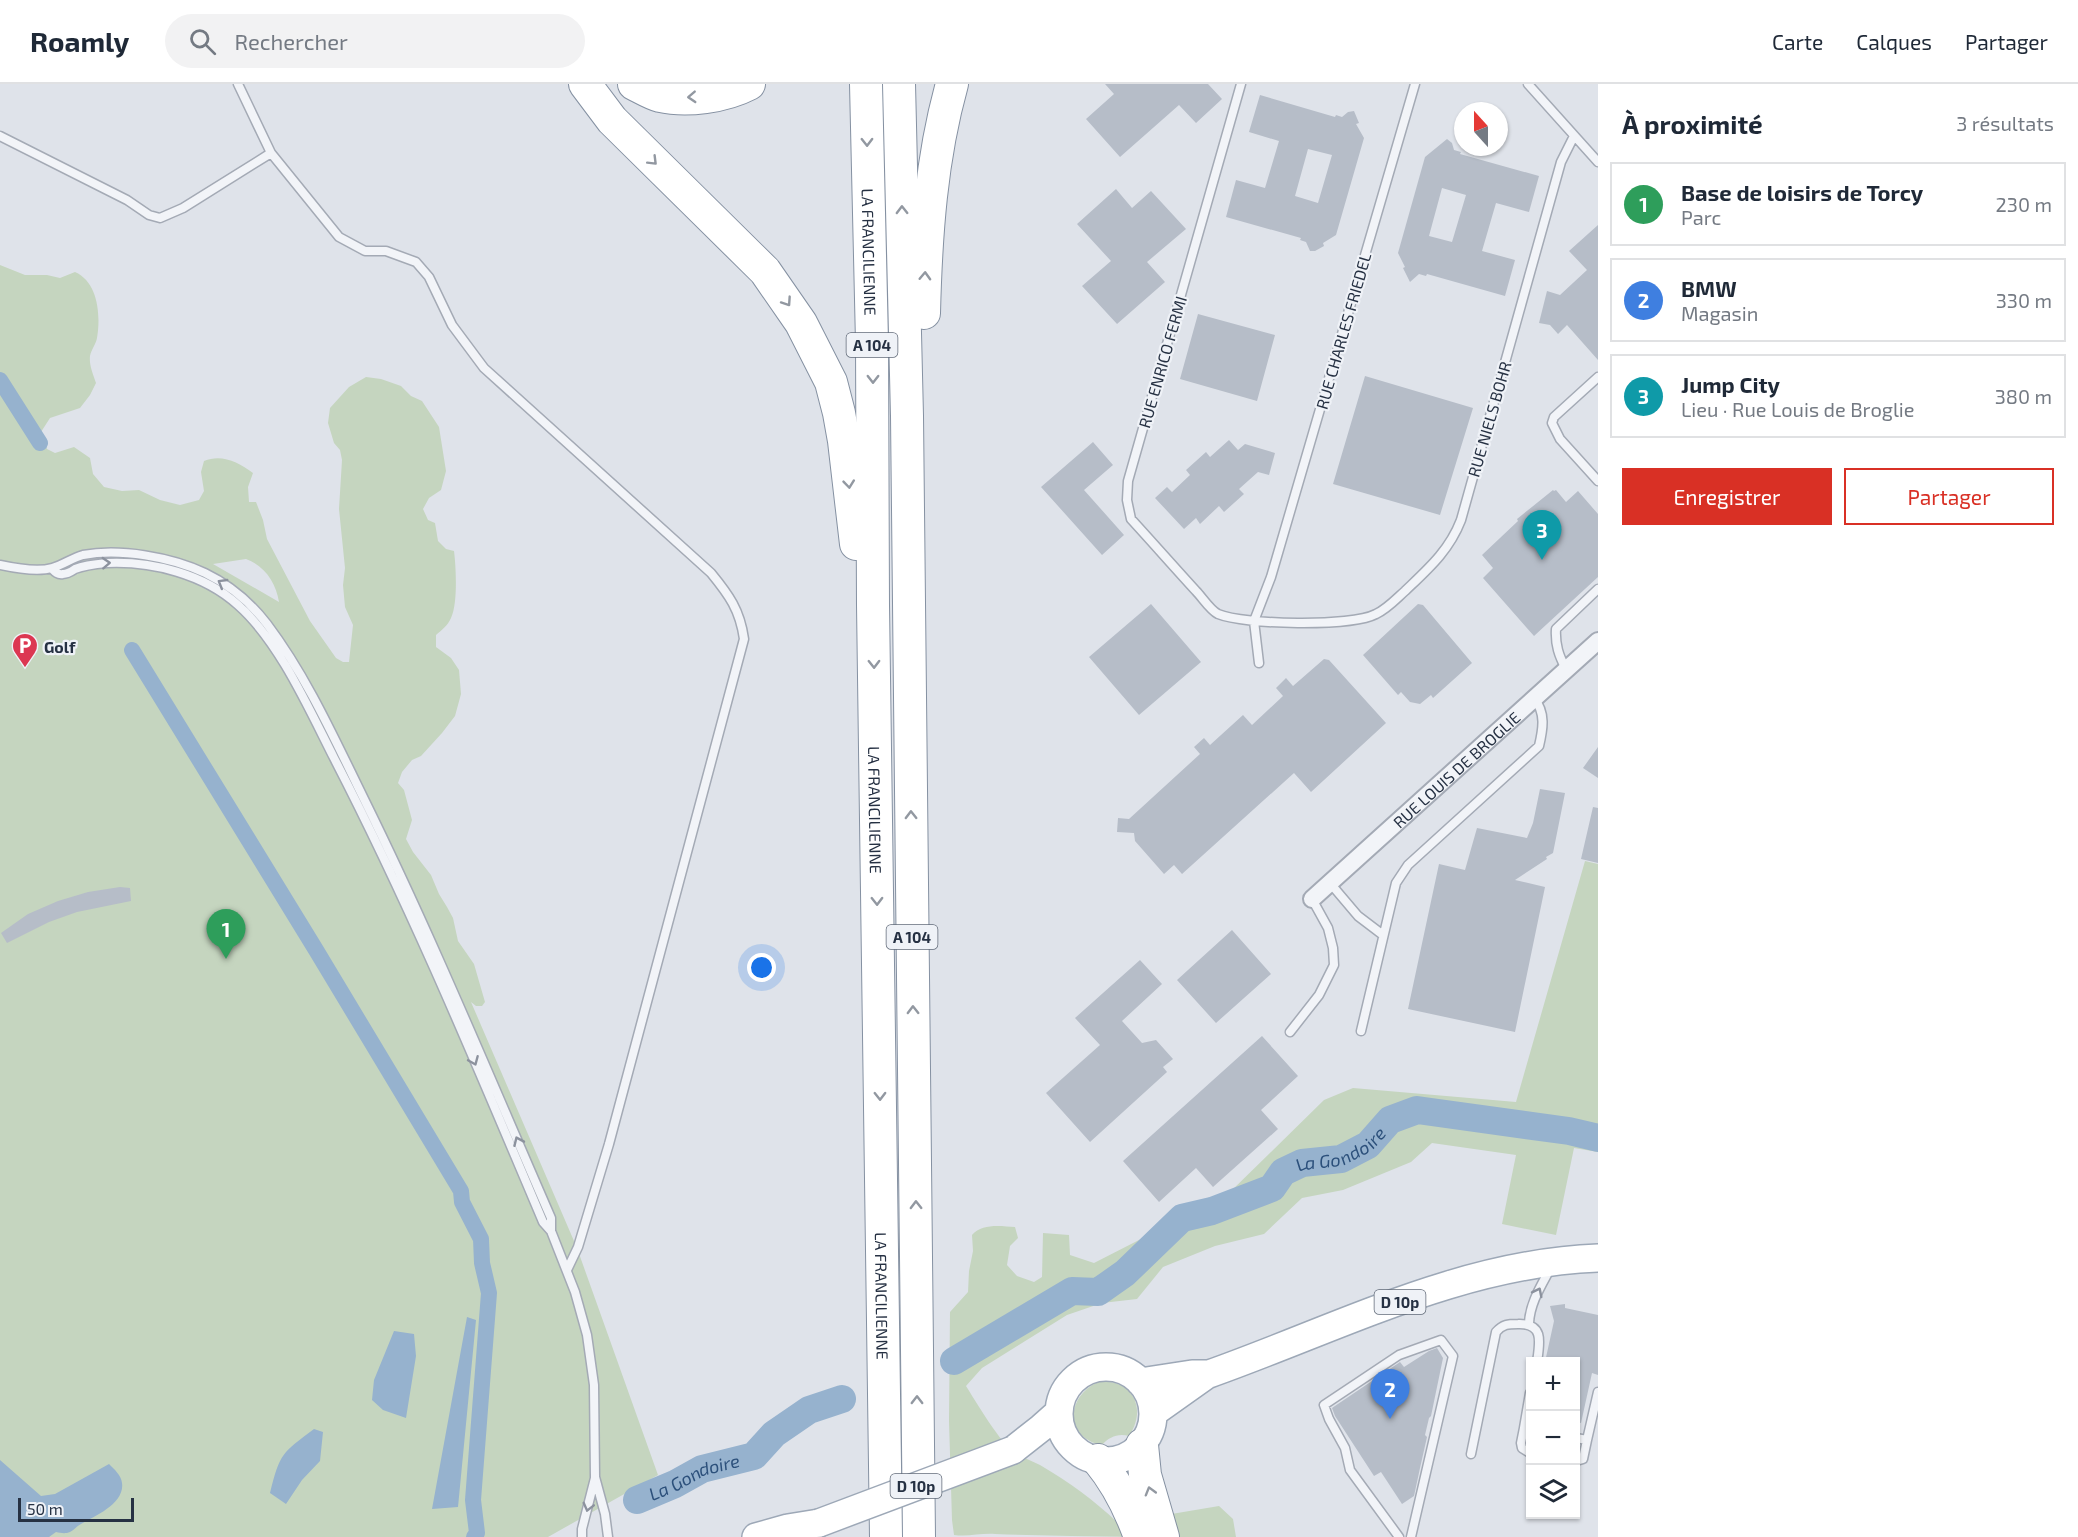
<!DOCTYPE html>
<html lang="fr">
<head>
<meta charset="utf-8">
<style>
  :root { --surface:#fff; --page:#f2f2f3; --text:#1f2937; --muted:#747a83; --line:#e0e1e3; --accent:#d93025 }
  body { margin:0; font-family:"Exo 2",sans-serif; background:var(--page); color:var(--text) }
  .controls { position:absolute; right:18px; bottom:18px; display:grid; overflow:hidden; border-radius:0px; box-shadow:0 2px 4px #0004 }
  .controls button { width:54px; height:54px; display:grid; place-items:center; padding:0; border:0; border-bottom:2px solid var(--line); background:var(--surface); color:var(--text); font:30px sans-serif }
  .compass { position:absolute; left:1454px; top:18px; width:54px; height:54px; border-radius:50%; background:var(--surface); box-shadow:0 2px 4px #0004; rotate:339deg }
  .scale { position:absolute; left:18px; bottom:15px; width:116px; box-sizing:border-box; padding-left:6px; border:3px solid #263143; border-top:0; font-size:16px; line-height:21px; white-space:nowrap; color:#263143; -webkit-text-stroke:4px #eff2f7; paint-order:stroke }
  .you { position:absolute; left:762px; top:884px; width:21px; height:21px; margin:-15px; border:4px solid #fff; border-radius:50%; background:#1a73e8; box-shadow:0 0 0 9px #1a73e833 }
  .badge { display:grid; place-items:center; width:39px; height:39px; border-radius:50%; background:var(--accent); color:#fff; font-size:20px; font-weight:700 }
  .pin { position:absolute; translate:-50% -50px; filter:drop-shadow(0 2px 3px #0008) }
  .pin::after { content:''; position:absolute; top:32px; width:21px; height:18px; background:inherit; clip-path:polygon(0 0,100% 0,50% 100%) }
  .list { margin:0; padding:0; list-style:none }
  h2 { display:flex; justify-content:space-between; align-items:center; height:78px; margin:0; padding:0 24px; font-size:26px }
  h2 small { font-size:20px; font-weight:400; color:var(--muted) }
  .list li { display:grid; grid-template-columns:39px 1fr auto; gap:18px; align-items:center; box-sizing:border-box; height:84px; margin:0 12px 12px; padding:0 12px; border:2px solid var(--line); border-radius:0px }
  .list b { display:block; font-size:22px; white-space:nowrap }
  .list p { margin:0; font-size:20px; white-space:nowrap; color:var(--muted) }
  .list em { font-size:20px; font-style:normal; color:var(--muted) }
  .actions { display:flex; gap:12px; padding:18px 24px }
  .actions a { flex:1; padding:14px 0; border:2px solid var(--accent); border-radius:0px; text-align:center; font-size:21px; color:var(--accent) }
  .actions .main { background:var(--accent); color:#fff }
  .icon { flex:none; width:33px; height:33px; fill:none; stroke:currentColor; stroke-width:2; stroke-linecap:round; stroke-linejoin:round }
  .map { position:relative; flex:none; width:1598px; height:1453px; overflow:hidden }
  header { display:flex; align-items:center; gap:36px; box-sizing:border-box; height:84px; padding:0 30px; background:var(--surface); border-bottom:2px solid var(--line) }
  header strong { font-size:28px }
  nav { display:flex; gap:33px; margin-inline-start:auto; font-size:21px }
  .search { width:420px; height:54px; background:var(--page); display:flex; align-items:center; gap:15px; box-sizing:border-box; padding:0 21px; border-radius:33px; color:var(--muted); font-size:22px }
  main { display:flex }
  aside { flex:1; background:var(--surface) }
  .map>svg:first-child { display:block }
  .green { fill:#c5d5bf; fill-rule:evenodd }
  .water { fill:#96b2ce }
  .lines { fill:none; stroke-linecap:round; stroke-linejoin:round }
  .canal { stroke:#96b2ce; stroke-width:16 }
  .river { stroke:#96b2ce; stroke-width:28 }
  .building { fill:#b6bdc8; fill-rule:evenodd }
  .service-casing { stroke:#a4aab5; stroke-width:11 }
  .minor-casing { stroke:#a4aab5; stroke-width:20 }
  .primary-casing { stroke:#9da8b7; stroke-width:30 }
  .motorway-casing { stroke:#8591a2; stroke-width:34 }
  .service { stroke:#f2f4f8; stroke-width:8 }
  .minor { stroke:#f2f4f8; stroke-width:16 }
  .primary { stroke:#fff; stroke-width:27 }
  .motorway { stroke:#fff; stroke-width:32 }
  .primary-bridge-casing { stroke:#9da8b7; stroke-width:30; stroke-linecap:butt }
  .primary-bridge { stroke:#fff; stroke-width:27 }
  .oneway { stroke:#9298a1 }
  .oneway2 { stroke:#8c929e }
  .labels { text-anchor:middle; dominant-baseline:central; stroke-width:4.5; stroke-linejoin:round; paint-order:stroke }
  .shield { fill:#eff2f7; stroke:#626b79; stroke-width:1.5 }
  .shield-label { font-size:15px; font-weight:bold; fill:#263143 }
  .street-label { font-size:16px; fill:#263143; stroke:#eff2f7 }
  .poi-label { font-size:16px; font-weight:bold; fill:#263143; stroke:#eff2f7; text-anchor:start }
  .water-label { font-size:18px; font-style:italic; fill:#2c507b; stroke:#eff2f7 }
</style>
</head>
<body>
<header>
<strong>Roamly</strong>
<div class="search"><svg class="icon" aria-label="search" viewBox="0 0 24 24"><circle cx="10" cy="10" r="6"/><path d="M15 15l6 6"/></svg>Rechercher</div>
<nav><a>Carte</a><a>Calques</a><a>Partager</a></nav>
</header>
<main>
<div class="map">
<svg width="1598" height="1453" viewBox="0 0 1598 1453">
  <rect width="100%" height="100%" fill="#dfe3ea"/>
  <!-- green -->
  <path class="green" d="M0 181 25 191H47L60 194 75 188C98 198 101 231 97 254 96 260 91 266 90 272 89 281 93 290 96 299L90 311 80 324 50 334 41 348 47 365 55 369 74 363 90 374 93 390 104 403 122 407 139 406 160 416 180 421 199 416 204 407 201 388 204 377C222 370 238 378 253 389L248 403 249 418H256L263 436 267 455 310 537 336 574 343 578H349L353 541 345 523 343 501 345 484 339 425 342 376 340 366 334 359 328 339 330 324 349 303 366 293 381 295 401 302 411 312 422 317 439 343 446 387 441 406 429 414 423 425 428 436 435 439 438 457 446 465 454 467C456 482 458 520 451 534 448 541 442 546 436 551V563L451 574 459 586 461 610 455 632 442 649 421 672 412 676 402 688 398 699 404 706 412 736 406 755 413 768 431 791 439 810 447 823 453 834 458 857 474 880 485 918 482 922H476L471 918 577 1164 658 1391 548 1453H0ZM246 475C265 482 276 499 279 518L213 480Z
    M1585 777 1598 780V1068L1574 1064 1556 1151 1502 1140 1516 1071 1432 1059 1411 1078 1343 1106 1302 1114 1264 1150 1215 1162 1163 1183 1137 1215 1102 1219 1067 1231 982 1284 966 1302C974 1315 1003 1363 1015 1369 1023 1374 1032 1377 1040 1381 1069 1398 1094 1416 1118 1439L1219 1422 1233 1435 1236 1453C1156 1453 1075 1453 995 1450 981 1449 968 1453 954 1451L952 1436 949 1337 950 1228 968 1208 969 1187 973 1167 972 1151C982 1139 1001 1142 1015 1143L1018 1154 1010 1162 1007 1181 1017 1192 1034 1198 1042 1193 1043 1149 1069 1151 1070 1171 1094 1179 1227 1111 1324 1016 1353 1004 1516 1018Z
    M1098 1298C1132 1294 1148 1324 1129 1352 1118 1349 1109 1353 1102 1361 1065 1354 1065 1313 1098 1298Z"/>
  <!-- water -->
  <path class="water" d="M467 1233 476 1236 458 1423 432 1425Z
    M394 1247 414 1250 416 1272 406 1334 383 1326 372 1316 374 1296Z
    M314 1345 323 1348 320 1377 302 1396 286 1420 270 1409C280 1369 282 1369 314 1345Z
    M0 1376 41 1412 55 1410 109 1380C114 1385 121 1391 122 1399 125 1419 96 1432 81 1440 77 1442 74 1446 70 1448 65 1450 61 1449 56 1448L49 1453H0Z"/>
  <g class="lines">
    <!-- canal -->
    <path class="canal" d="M0 296 40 359
      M132 566 316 866 461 1107 462 1118 481 1155 482 1179 489 1209 473 1416 477 1449 474 1453"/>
    <!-- river -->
    <g class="river">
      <path id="s1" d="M954 1277 1072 1207 1098 1208 1125 1189 1182 1134 1212 1127 1272 1104 1283 1088 1302 1079 1341 1075 1368 1061 1390 1036 1417 1026 1569 1047 1598 1054"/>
      <path id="s2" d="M637 1416 675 1400 702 1385 754 1372 774 1350 809 1326 842 1315"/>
    </g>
  </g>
  <!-- building -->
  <path class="building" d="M1105 0H1208L1222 15 1196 39 1179 21 1120 73 1086 35 1114 10Z
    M1260 11 1335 33 1336 31 1342 33 1348 28 1354 27 1359 39 1356 40 1364 54 1336 151 1323 159 1324 162 1315 167H1310L1306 158 1300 156 1301 154 1226 133 1236 96 1265 104 1279 57 1249 48ZM1308 65 1332 71 1318 119 1295 112Z
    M1447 55 1452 59 1454 66 1461 68 1460 70 1539 92 1529 128 1496 119 1482 167 1515 176 1505 212 1427 190 1426 192 1419 190 1410 198 1403 184 1405 183 1398 169 1425 73ZM1442 104 1466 111 1452 158 1429 152Z
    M1116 105 1132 124 1151 107 1186 145 1147 178 1165 198 1117 240 1082 202 1111 177 1077 140Z
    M1598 141V276L1567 241 1558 250 1550 241 1539 239 1547 207 1560 211 1587 186 1569 167Z
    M1198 230 1275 251 1257 317 1180 295Z
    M1365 292 1473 324 1440 431 1333 400Z
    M1229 356 1238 366 1245 360 1275 369 1269 391 1258 388 1239 405 1244 410 1224 428 1219 422 1200 440 1196 434 1184 445 1155 414 1167 403 1172 408 1190 391 1186 386 1206 368 1210 373Z
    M1093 358 1113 381 1084 406 1124 451 1102 471 1041 403Z
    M1553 406 1554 407 1556 406 1566 418 1578 407 1598 430V493L1534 552 1483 494 1493 484 1482 471 1518 437 1517 435Z
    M1151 520 1201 578 1139 631 1089 573Z
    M1418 520 1423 521 1472 579 1433 614 1431 611 1420 620 1410 618 1401 608 1398 611 1363 571Z
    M1324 575 1329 576 1386 639 1311 708 1294 689 1182 790 1174 781 1164 790 1135 757 1134 749 1117 748 1118 734 1129 735 1200 670 1194 663 1204 654 1210 661 1243 631 1252 641 1283 612 1276 604 1286 594 1293 602Z
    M1598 663V694L1583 684Z
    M1540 705 1565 709 1553 769 1546 773 1547 775 1515 796 1545 803 1515 948 1408 925 1439 780 1465 786 1477 744 1527 754 1533 739Z
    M1593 723 1598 724V779L1581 775Z
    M120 803 130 804 131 817 77 828 49 838 7 859 1 849 28 830 58 817 88 808Z
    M1232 846 1271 890 1216 939 1177 896Z
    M1140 876 1162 900 1122 937 1142 959 1156 956 1173 975 1163 983 1167 988 1090 1058 1046 1009 1100 961 1075 934Z
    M1262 952 1298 992 1261 1026 1278 1045 1213 1103 1196 1084 1159 1118 1123 1077Z
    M1565 1220V1224L1598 1231V1291L1592 1289 1581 1339 1575 1338V1278H1545L1554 1237 1550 1222Z
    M1437 1264 1443 1274 1431 1332 1429 1334 1425 1351 1427 1353 1420 1384 1414 1412 1402 1420 1381 1388 1374 1392 1335 1332 1332 1324 1400 1278 1404 1283 1429 1267Z"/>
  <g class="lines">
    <defs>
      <path id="service" d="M238 0 271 69 339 153 365 167H386L416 178 429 193 452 241 484 284 711 489C729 511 740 526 744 555L609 1060 578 1163 567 1186
        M1241 0 1128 397 1127 416 1131 435C1153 459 1174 483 1196 507 1202 513 1210 526 1218 530 1245 541 1351 543 1376 530 1387 525 1396 515 1405 507 1428 485 1449 467 1461 436L1561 78 1574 52
        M1528 0 1598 78
        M0 52 127 116 149 131 160 134 183 124 271 69
        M1598 293 1554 333 1552 339 1560 355 1598 397
        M0 481C14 484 39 488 52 484 63 481 72 474 83 471 120 464 171 473 205 489 230 501 250 518 267 540 307 593 335 656 364 715 432 853 490 994 551 1134V1147L575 1208 587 1251 594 1301 595 1393 605 1430 608 1453
        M52 485C55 488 58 491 63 490 68 490 72 487 75 485 85 481 96 480 107 479 152 477 204 490 238 521 279 557 309 625 334 674 412 825 477 982 543 1138L551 1147
        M1259 579 1254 537 1271 493 1415 0
        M1566 585C1559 572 1555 561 1556 545L1598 505
        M1330 799 1358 832 1383 851
        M1361 947 1396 799 1408 781 1539 662C1543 645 1546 629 1534 614
        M1290 948 1319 911 1334 881 1333 864 1328 844 1312 815
        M1529 1239C1530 1219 1541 1202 1550 1185
        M1530 1309 1524 1344 1530 1345
        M1524 1344 1521 1359 1522 1364 1530 1369
        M1576 1354 1587 1356 1598 1308
        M1471 1370 1496 1248C1503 1240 1508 1240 1518 1240 1544 1239 1540 1258 1537 1278
        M1576 1377 1583 1375 1587 1356
        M582 1453V1445L595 1394
        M1399 1453 1350 1386 1345 1364 1329 1335 1324 1321 1399 1271 1441 1256 1453 1272 1411 1453"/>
      <g id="minor">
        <path id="s3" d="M1312 815 1598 557"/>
      </g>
      <path id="primary" d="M1059 1330a47 47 0 1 1 94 0a47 47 0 1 1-94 0Z
        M1140 1298 1192 1290H1209C1336 1245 1461 1179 1598 1174
        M1153 1329 1208 1290
        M1013 1366 1041 1344 1059 1328
        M756 1453 788 1444 819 1439"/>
      <g id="motorway">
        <path d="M585 0 612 36 765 187 801 239 831 298 839 329 844 357 856 460"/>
        <path d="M634 0C642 4 652 10 660 12 687 18 724 13 749 0"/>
        <path id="s4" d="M866 0 872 258 873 521 886 1453"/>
        <path d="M899 0 907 332 919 1453"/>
        <path d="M924 229C926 151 931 75 952 0"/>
        <path d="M1142 1361 1145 1391 1163 1453"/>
        <path d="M1098 1376C1117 1399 1130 1425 1140 1453"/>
      </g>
    </defs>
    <!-- service casing -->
    <use href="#service" class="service-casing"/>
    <!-- minor casing -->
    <use href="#minor" class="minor-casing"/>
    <!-- primary casing -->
    <use href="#primary" class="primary-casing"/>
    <!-- motorway casing -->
    <use href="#motorway" class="motorway-casing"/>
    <!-- service -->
    <use href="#service" class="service"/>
    <!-- minor -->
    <use href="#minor" class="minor"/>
    <!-- primary -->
    <use href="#primary" class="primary"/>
    <!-- motorway -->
    <use href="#motorway" class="motorway"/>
    <defs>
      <path id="primary-bridge" d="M819 1439 1013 1366"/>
    </defs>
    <!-- primary-bridge casing -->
    <use href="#primary-bridge" class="primary-bridge-casing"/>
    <!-- primary-bridge -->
    <use href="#primary-bridge" class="primary-bridge"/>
  </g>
  <!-- one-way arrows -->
  <defs><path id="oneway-chevron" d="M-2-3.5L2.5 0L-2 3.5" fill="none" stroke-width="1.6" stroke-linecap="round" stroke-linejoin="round" transform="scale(1.5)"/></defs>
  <g class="oneway">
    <use href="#oneway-chevron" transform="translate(692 13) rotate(177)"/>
    <use href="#oneway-chevron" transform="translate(867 58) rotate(89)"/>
    <use href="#oneway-chevron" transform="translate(653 77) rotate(45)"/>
    <use href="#oneway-chevron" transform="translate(902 126) rotate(-91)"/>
    <use href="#oneway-chevron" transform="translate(925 192) rotate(-88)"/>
    <use href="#oneway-chevron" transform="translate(787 218) rotate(56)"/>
    <use href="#oneway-chevron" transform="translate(873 295) rotate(90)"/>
    <use href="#oneway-chevron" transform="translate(849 400) rotate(84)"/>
    <use href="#oneway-chevron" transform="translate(874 580) rotate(89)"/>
    <use href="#oneway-chevron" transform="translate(911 731) rotate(-91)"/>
    <use href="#oneway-chevron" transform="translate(877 817) rotate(89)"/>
    <use href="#oneway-chevron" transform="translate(913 926) rotate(-91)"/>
    <use href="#oneway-chevron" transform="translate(880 1012) rotate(89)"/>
    <use href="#oneway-chevron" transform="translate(916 1121) rotate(-91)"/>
    <use href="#oneway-chevron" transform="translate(917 1316) rotate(-90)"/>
    <use href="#oneway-chevron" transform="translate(1150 1407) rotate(-106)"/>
  </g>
  <g class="oneway2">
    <use href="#oneway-chevron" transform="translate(106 479) rotate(-3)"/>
    <use href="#oneway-chevron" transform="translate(222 499) rotate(-149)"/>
    <use href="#oneway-chevron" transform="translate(474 977) rotate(67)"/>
    <use href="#oneway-chevron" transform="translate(518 1057) rotate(-114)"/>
    <use href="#oneway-chevron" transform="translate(1538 1208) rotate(-63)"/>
    <use href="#oneway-chevron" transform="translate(588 1423) rotate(104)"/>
  </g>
  <!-- icons -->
  <defs>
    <symbol id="parking-pin" viewBox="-11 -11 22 30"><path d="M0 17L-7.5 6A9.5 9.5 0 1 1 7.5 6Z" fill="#dc3752" stroke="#eff2f7"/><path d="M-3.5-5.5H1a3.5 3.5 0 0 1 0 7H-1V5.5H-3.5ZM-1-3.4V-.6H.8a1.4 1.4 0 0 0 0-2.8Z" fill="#fff"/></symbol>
  </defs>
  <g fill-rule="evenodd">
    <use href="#parking-pin" x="10" y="547" width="30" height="40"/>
  </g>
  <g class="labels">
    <!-- shield labels -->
    <g class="shield">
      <rect x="846.5" y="249" width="51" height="24" rx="4.5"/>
      <rect x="886.5" y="841" width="51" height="24" rx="4.5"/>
      <rect x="1374.5" y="1206" width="51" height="24" rx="4.5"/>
      <rect x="890.5" y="1390" width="51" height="24" rx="4.5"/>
    </g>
    <g class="shield-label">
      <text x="872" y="261">A 104</text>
      <text x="912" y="853">A 104</text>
      <text x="1400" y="1218">D 10p</text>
      <text x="916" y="1402">D 10p</text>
    </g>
    <!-- street labels -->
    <g class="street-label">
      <text stroke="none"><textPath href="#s4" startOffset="168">LA FRANCILIENNE</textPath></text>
      <text transform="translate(1343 247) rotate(-74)">RUE CHARLES FRIEDEL</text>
      <text transform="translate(1162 278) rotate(-74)">RUE ENRICO FERMI</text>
      <text transform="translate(1489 335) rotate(-74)">RUE NIELS BOHR</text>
      <text stroke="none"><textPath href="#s3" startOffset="194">RUE LOUIS DE BROGLIE</textPath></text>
      <text stroke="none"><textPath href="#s4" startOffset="726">LA FRANCILIENNE</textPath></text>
      <text stroke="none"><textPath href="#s4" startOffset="1212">LA FRANCILIENNE</textPath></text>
    </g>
    <!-- poi labels -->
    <g class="poi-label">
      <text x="44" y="562">Golf</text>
    </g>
    <!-- water labels -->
    <g class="water-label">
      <text stroke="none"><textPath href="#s1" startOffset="453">La Gondoire</textPath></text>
      <text stroke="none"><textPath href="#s2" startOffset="62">La Gondoire</textPath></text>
    </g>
  </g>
</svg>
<div class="controls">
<button>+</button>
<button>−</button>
<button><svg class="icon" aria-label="layers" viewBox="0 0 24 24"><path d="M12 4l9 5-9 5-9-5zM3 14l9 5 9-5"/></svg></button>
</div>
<svg class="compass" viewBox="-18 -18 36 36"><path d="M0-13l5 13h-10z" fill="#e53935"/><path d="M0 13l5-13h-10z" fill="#747a83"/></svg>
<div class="scale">50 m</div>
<div class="you"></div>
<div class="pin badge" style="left:226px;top:875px;background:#2e9e5b">1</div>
<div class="pin badge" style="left:1390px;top:1335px;background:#3f7fe0">2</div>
<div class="pin badge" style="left:1542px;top:476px;background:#0f9aa8">3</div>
</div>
<aside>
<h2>À proximité<small>3 résultats</small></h2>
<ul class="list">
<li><span class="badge" style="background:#2e9e5b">1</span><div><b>Base de loisirs de Torcy</b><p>Parc</p></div><em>230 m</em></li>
<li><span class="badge" style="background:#3f7fe0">2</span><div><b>BMW</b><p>Magasin</p></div><em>330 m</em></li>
<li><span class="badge" style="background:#0f9aa8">3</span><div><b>Jump City</b><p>Lieu · Rue Louis de Broglie</p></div><em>380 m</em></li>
</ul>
<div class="actions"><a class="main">Enregistrer</a><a>Partager</a></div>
</aside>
</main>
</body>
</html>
